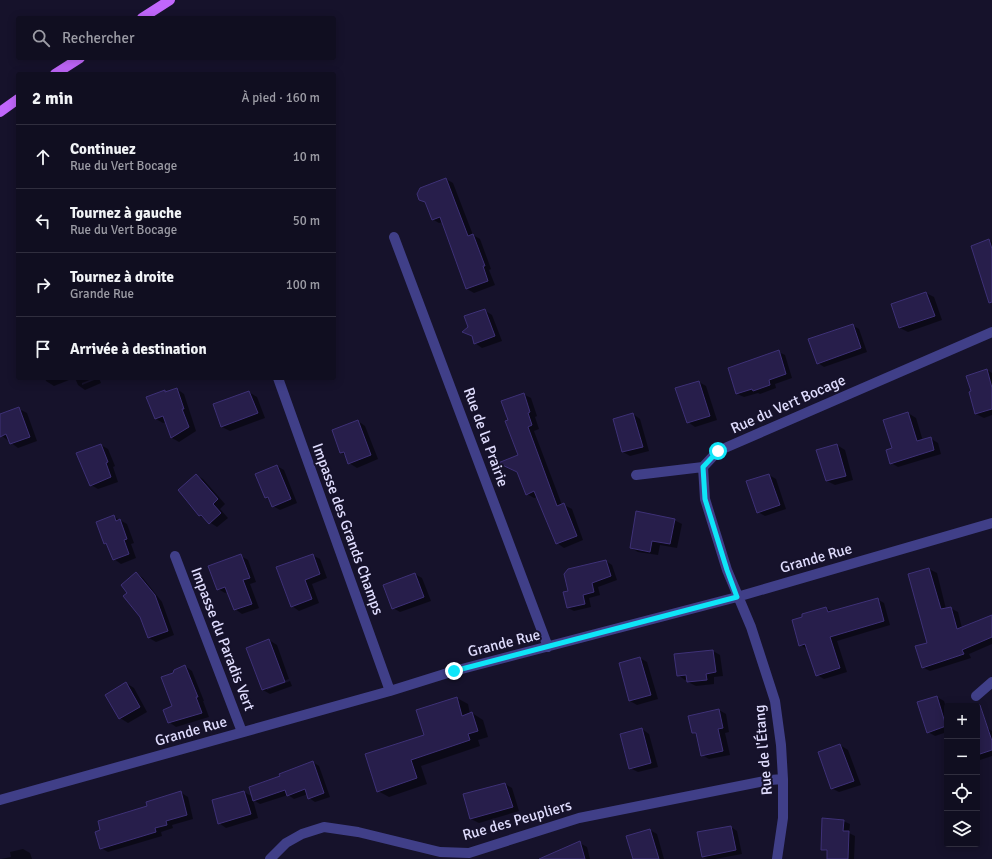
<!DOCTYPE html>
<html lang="fr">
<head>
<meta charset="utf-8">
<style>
  :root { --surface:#100e20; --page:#1e1c2d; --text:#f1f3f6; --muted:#9c9ca5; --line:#302e3e }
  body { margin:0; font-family:Signika,sans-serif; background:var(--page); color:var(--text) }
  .controls { position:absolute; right:12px; bottom:12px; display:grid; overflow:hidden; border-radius:4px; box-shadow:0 2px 10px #0003 }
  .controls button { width:36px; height:36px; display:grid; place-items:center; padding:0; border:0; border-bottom:1px solid var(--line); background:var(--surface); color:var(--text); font:20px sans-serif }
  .stop { position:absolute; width:12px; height:12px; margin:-9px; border:3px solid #0fe5f8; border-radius:50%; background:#fff }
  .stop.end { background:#0fe5f8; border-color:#fff; box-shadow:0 1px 4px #0008 }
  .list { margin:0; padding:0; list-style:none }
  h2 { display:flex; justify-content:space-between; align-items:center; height:52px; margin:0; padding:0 16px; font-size:17px }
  h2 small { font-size:13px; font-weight:400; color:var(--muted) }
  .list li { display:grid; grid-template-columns:26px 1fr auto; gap:12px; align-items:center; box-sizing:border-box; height:64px; padding:0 16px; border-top:1px solid var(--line) }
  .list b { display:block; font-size:15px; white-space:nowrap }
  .list p { margin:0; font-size:13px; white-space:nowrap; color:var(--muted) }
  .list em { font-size:13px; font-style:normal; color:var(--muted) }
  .icon { flex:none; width:22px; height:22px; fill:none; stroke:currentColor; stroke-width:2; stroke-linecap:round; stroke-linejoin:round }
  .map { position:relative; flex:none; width:992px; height:859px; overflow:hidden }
  .search { position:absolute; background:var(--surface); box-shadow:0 2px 10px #0003; left:16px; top:16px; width:320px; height:44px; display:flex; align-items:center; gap:10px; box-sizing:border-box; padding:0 14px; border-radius:4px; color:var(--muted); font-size:15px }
  .panel { position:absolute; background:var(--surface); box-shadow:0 2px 10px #0003; left:16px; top:72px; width:320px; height:308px; border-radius:4px }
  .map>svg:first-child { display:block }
  .shadow { fill:#0007 }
  .building { fill:#271e4b; stroke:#3e3177 }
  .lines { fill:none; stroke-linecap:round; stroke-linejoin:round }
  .minor { stroke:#403f88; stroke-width:10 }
  .major { stroke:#c167fb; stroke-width:10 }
  .route { stroke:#0fe5f8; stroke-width:5 }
  .labels { text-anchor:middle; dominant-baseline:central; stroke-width:4; stroke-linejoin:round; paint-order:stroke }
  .street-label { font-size:15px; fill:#e0ddfe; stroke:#16122b }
</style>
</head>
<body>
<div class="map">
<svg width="992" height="859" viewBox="0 0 992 859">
  <rect width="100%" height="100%" fill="#16122b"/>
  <!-- shadow -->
  <path class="shadow" d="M446 179 453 183 473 235 480 239 491 269 489 270 495 285 474 293 467 289 443 222 439 223 432 219 426 203Z
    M989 240 992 242V293Z
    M926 293 934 297 942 320 908 332 900 328 892 305Z
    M484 310 492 315 502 341 482 348 475 343 473 337 464 332Z
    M852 325 859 329 867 352 824 367 818 363Z
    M779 352 785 355 792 378 775 384 776 388 760 394 758 393 744 397 737 394Z
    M987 370 992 373V415L984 418 976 414 972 392Z
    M45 378H74L54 386 46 381Z
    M75 378H95L82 383V385L99 378 101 383 85 390 78 385Z
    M699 382 706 386 717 420 695 427 688 422Z
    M177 389 184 394 196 431 179 442 172 438 166 422 163 423 156 419 164 391 167 393Z
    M249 392 257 397 265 418 230 431 222 427 214 405Z
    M523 394 531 398 537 416 535 417 539 429 534 431 562 505H564L572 509 583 540 564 548 557 543 538 497 534 498 527 494 518 473 500 463 519 456 509 421Z
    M19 409 27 413 37 441 18 448 2 436 0 431V415Z
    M908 413 916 418 923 441 930 438 938 443 941 454 898 467 891 463 893 449Z
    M633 414 640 419 649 451 630 456 623 452Z
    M358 421 365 426 378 459 357 468 349 463 346 456 341 452Z
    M101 445 108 449 115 466 113 467 118 482 98 489 91 485Z
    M837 445 845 450 853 480 835 485 827 481 817 451Z
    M277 466 284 470 297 503 280 510 273 506 270 500 265 497Z
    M196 475 203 479 225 504 220 509 228 518 217 527 200 516Z
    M769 475 776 479 786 509 765 516 758 512 748 481Z
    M113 516 127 524 134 543 131 544 136 558 121 564 114 559 108 544 105 543Z
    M674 520 682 524 677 548 660 545 658 555 638 552 631 548Z
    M312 555 320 559 327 578 312 584 319 603 299 611 292 606Z
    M241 556 248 560 256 582 250 584 259 608 242 614 235 609 228 592 225 593 218 589Z
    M606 561 612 565 617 580 598 587 600 595 589 598 591 607 574 611 568 608 569 592Z
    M929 569 937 573 946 609 950 608 958 612 962 628 992 616V644L969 654 971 658 930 671 922 667 928 643Z
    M136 573 143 578 162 602 174 635 156 642 149 638 141 616 129 593Z
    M415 574 422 578 431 601 400 612 393 608Z
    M877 599 884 603 890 625 837 641 847 672 824 679 817 675 807 649 800 645 826 608 833 612Z
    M269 640 277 645 289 679 267 687V690L290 681 292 686 270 694 263 690Z
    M713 651 720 655 723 676 714 677V684L696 686 688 682V679L685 680 678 675Z
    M640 658 647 662 658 699 637 705 630 701 620 664Z
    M185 666 192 671 204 701H203L209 717 176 727 169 722 173 706 174 674Z
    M126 683 134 688 147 712 128 723 120 718Z
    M937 697 944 701 947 710V732L935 736 928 732Z
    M457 698 468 704 470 714 472 713 483 720 488 737 478 740 480 746 421 766 427 784 389 797 378 791Z
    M719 710 726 714 729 732 725 733 730 755 709 759 702 755 697 735 693 733Z
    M987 728 992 731V756L977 761V731Z
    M642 729 649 734 658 767 638 772 630 768Z
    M840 745 848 750 861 785 839 792 831 788Z
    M313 762 319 766 330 797 315 802 309 798 308 794 294 799 288 795 260 804 253 800 258 818 226 828 219 823 213 801 244 792 253 797 282 777Z
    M505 784 512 788 519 811 479 823 471 819Z
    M180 792 188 797 193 819 172 825 173 828 161 832 162 836 108 852 101 848 148 807Z
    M843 821 850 824 849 833 855 836 854 859H828V852L822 849Z
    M731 827 737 831 742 854 715 859H707L703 857Z
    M650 830 657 834 664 859H634Z
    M580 843 587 847 590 859H538Z
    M23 849 30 853 32 859H1L11 857 10 852Z"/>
  <!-- building -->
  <path class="building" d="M446 178 468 236 473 234 485 266H483L488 281 466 289 440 217 432 220 425 202 419 200 417 194 420 188Z
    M989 239 992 249V302L989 303 971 246Z
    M926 292 935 316 899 328 891 304Z
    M485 309 495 336 474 344 472 336 462 332 468 327 464 316Z
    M853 324 861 348 817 364 808 339Z
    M779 350 786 374 769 380 770 385 753 391 752 389 736 394 728 368Z
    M987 369 992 388V409L975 414 969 392 971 391 966 376Z
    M699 381 710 416 687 423 675 388Z
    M177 388 184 409H182L189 427 171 438 163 416 155 419 146 397 165 390V392Z
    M249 391 258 413 221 427 213 404Z
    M524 393 530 412 528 413 532 425 528 427 557 506 564 503 577 536 556 544 534 491 526 495 517 472 498 463 518 455 505 421 508 420 501 401Z
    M19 407 30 437 10 444 6 434 0 437V414Z
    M908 412 917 441 931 437 934 450 890 464 886 450 892 448 883 420Z
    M633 413 643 447 622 452 613 419Z
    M358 420 371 455 348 464 344 452 340 453 332 430Z
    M101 444 108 462 106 463 111 477 90 486 76 453Z
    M837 444 846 476 826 481 816 450Z
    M277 465 291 499 272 507 268 497 265 498 255 474Z
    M196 474 218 499 213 504 221 513 209 524 201 515 199 516 178 490Z
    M769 474 780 505 757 513 746 481Z
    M636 511 675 519 670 544 652 541 650 552 630 548Z
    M114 515 116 521 120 519 127 539 124 540 129 554 113 560 106 543 104 544 96 522Z
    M241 554 250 578 243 580 252 604 234 610 225 587 217 590 208 566Z
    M313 554 320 574 305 580 312 599 291 607 276 567Z
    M606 560 611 576 592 583 594 592 583 595 585 604 567 608 563 592 568 591 564 574 568 569Z
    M929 568 941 609 951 607 957 629 992 615V637L962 650 964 654 922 668 915 646 927 643 908 574Z
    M136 572 155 595 168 631 148 638 140 617 123 596 127 593 121 585Z
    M415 573 424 597 392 609 383 585Z
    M878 598 884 621 830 637 840 668 816 676 805 644 799 646 792 620 802 617V614L826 607 828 612Z
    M269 639 285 682 262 690 246 648Z
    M713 650 716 672 706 674 707 680 687 682 686 675 677 676 674 654Z
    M640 657 651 695 629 701 619 663Z
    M185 665 198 697H196L202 713 168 723 163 710 172 706 161 677 173 673 174 670Z
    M126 682 140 707 119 719 105 695Z
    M937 696 946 726 927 733 917 702Z
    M457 697 462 716 472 712 478 731 468 734 470 740 411 760 417 778 377 792 365 754 424 735 416 710Z
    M977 705H980L992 741V750L977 755Z
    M719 709 723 728 718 729 723 751 701 756 696 733H692L688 716Z
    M642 728 651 763 629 769 620 734Z
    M840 744 854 781 831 789 818 752Z
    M313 761 324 793 308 799 305 789 287 796 285 790 253 801 249 787 280 776 279 774Z
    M505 783 513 807 470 819 463 794Z
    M181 791 187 815 166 821 167 825 155 828 156 832 100 849 95 832 100 830 98 821 147 806 146 802Z
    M244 791 251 814 218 824 212 800Z
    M822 818 844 820 843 831H849L848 859H827V850H821Z
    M731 826 736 850 702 857 697 832Z
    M650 829 659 859H633L626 836Z
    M580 841 585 859H539Z"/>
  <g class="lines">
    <!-- minor -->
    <path class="minor" d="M394 237 548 647
      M278 378 390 691
      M636 475 703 467
      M175 556 242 732
      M976 696 992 682
      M0 800 390 691 454 671 737 597 992 523
      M270 859 286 843 302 834 324 827 358 832 440 852 469 853 579 818 770 780 783 779
      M777 859 783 818V779L781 745 775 701 751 627 727 570 705 499 703 467 718 451 992 332"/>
    <!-- major -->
    <path class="major" d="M142 18 170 0
      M55 74 80 58
      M0 112 18 99"/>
  </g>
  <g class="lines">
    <!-- route -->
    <path class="route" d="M454 671 737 597 727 570 705 499 703 467 718 451"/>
  </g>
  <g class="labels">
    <!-- street labels -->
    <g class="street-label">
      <text transform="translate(788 404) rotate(-24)">Rue du Vert Bocage</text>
      <text transform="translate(486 437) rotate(70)">Rue de la Prairie</text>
      <text transform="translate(348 529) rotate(70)">Impasse des Grands Champs</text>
      <text transform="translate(816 558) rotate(-16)">Grande Rue</text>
      <text transform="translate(223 639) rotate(69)">Impasse du Paradis Vert</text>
      <text transform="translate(504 643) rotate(-14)">Grande Rue</text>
      <text transform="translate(191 731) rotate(-16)">Grande Rue</text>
      <text transform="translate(763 750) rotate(-95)">Rue de l'Étang</text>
      <text transform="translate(517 820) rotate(-16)">Rue des Peupliers</text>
    </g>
  </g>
</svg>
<div class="controls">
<button>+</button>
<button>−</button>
<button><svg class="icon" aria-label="locate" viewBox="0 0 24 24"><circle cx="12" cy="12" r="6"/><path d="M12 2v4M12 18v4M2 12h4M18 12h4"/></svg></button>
<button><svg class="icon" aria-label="layers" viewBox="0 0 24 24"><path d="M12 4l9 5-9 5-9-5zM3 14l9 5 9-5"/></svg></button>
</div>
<div class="stop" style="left:718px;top:451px"></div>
<div class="stop end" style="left:454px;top:671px"></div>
<div class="search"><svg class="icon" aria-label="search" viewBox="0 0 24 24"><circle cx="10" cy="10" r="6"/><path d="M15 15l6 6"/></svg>Rechercher</div>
<section class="panel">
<h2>2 min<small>À pied · 160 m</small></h2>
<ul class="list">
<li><svg class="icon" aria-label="ahead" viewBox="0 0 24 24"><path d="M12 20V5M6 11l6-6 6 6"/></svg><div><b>Continuez</b><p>Rue du Vert Bocage</p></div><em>10 m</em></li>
<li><svg class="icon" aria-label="left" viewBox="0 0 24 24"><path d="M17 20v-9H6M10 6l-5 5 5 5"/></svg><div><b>Tournez à gauche</b><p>Rue du Vert Bocage</p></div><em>50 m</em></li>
<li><svg class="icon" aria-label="right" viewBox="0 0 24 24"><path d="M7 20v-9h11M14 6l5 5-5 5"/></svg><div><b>Tournez à droite</b><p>Grande Rue</p></div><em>100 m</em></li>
<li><svg class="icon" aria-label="arrive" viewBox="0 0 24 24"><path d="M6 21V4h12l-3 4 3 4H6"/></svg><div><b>Arrivée à destination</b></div></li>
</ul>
</section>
</div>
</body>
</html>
